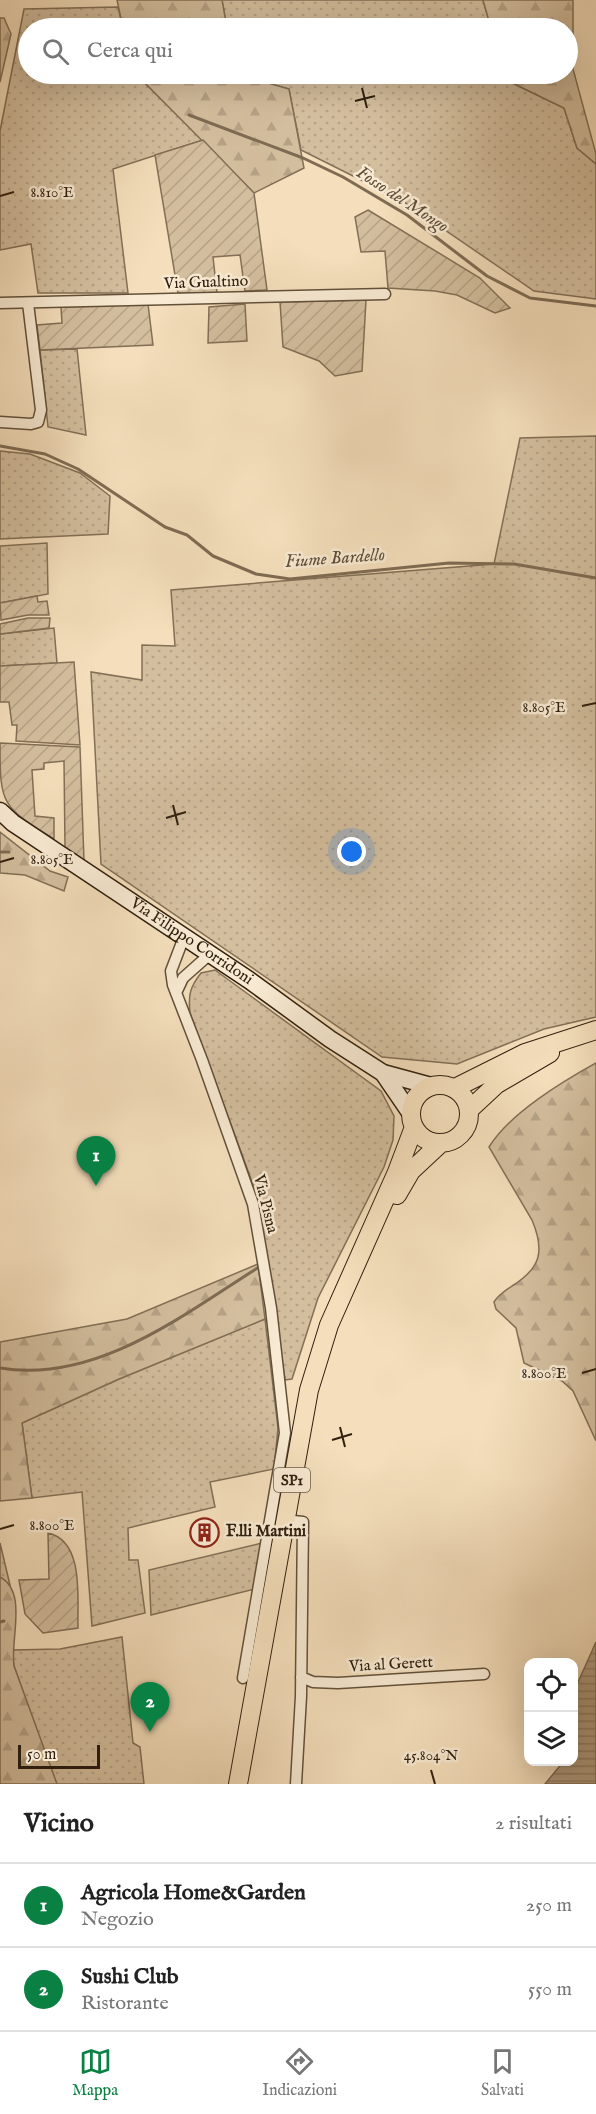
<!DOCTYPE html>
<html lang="it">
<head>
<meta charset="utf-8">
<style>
  :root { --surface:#fff; --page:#f2f2f2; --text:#222; --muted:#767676; --line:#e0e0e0; --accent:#0b8043 }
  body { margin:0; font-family:"IM FELL English",serif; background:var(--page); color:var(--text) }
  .controls { position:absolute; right:18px; bottom:18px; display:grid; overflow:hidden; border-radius:12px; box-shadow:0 6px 24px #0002 }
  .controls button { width:54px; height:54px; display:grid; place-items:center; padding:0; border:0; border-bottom:2px solid var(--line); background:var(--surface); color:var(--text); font:30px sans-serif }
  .scale { position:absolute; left:18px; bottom:15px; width:82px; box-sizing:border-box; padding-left:6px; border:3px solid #31200f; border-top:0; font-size:16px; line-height:21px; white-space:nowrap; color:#31200f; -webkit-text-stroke:4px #f8ead3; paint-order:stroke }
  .you { position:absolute; left:352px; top:852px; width:21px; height:21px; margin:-15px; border:4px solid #fff; border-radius:50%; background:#1a73e8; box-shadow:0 0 0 9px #1a73e833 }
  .badge { display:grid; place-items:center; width:39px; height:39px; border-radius:50%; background:var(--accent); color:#fff; font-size:20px; font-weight:700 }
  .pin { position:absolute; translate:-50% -50px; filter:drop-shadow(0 2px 3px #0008) }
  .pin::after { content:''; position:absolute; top:32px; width:21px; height:18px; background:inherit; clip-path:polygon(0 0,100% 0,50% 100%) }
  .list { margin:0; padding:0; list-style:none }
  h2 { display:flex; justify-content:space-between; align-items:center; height:78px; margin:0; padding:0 24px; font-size:26px }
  h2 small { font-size:20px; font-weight:400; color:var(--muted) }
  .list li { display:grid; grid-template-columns:39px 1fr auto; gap:18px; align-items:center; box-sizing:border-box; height:84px; padding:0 24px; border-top:2px solid var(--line) }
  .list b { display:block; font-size:22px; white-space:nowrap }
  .list p { margin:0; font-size:20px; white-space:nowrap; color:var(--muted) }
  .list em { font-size:20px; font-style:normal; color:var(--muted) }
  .icon { flex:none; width:33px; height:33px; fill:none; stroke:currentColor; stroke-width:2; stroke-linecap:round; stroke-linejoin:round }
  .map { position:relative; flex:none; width:596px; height:1784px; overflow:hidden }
  .search { position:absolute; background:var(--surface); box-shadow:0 6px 24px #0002; left:18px; right:18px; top:18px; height:66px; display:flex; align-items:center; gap:15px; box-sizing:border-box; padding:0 21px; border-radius:33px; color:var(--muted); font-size:22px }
  .sheet { height:246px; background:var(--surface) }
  nav { display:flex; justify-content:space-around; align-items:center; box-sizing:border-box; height:84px; border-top:2px solid var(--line); background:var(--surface); font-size:16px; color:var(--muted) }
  nav a { display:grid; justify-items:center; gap:3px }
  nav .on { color:var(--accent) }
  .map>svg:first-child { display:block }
  .grass { fill:url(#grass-dots); stroke:#826f56; stroke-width:1.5 }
  .forest { fill:url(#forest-firs); stroke:#826f56; stroke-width:1.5 }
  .garden { fill:url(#garden-furrows); stroke:#826f56; stroke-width:1.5 }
  .water { fill:url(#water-rules); stroke:#7e6b53; stroke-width:1.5 }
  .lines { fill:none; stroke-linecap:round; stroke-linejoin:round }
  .stream { stroke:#7e6b53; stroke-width:3 }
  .street-casing { stroke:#62503a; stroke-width:13 }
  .secondary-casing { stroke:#31200f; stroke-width:19 }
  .primary-casing { stroke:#31200f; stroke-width:20 }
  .street { stroke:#f8ead3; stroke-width:10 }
  .secondary { stroke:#f8ead3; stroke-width:16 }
  .primary { stroke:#f4debb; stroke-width:18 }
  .ticks { fill:none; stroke:#31200f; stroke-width:2 }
  .labels { text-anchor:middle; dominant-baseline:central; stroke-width:5; stroke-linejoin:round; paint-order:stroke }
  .shield { fill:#f8ead3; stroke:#6d5d4a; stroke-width:1.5 }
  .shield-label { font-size:15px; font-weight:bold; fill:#31200f }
  .street-label { font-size:16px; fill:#31200f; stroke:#f8ead3 }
  .poi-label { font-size:16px; font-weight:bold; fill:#31200f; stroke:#f8ead3; text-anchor:start }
  .water-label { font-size:18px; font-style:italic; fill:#5e4c37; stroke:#f8ead3 }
  .ticks-label { font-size:15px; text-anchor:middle; fill:#31200f; stroke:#f8ead3; stroke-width:5; stroke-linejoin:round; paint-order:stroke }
</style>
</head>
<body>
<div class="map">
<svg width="596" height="1784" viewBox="0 0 596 1784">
  <defs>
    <pattern id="grass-dots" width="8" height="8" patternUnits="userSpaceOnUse" patternTransform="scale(1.5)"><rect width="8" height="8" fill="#d3be9e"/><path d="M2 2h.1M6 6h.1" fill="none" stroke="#b6a387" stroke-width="1.8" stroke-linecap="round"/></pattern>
    <pattern id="forest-firs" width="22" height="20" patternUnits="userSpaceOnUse" patternTransform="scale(1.5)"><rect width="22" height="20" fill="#d3be9e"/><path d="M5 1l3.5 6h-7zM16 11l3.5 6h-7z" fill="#b6a387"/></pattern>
    <pattern id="garden-furrows" width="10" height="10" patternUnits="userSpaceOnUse" patternTransform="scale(1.5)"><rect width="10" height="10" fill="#d3be9e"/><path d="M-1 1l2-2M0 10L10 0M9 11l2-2" fill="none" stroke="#b6a387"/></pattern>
    <pattern id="water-rules" width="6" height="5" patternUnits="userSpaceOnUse" patternTransform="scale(1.5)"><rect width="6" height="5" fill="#b29d81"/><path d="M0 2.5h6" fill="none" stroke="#918068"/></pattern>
  </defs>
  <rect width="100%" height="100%" fill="#f4debb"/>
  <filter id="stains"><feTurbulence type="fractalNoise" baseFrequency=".00333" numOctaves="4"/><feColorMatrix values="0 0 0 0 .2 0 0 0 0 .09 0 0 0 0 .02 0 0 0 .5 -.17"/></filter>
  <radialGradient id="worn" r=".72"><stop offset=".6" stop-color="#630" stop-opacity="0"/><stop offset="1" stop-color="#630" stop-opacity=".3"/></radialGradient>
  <!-- grass -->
  <path class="grass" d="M222 0H483L489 21 488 28H227Z
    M118 7 123 28H28V74H136L203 140 113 169 128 293H38L31 244 0 250V131L24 9Z
    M236 74H494L564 108 577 148 596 164V299L534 291 401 200 301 150 289 89Z
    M77 349 86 435 48 427 40 350Z
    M596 436V1017L544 1029 457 1064 382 1057 101 864 91 672 142 680V645L175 646 171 590 494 564 520 438Z
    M0 451 30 454 80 473 110 496 108 534 0 539Z
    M47 543 48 594 0 603V546Z
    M54 628 57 663 0 666V634Z
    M215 970 381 1091 394 1116 393 1140 384 1167 318 1298 292 1379 285 1380 255 1190 190 1013C188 995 190 987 201 973Z
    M265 1319 278 1428 274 1469 210 1482 215 1507 128 1528 129 1560H138L145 1613 92 1626 82 1492 32 1498 22 1423 119 1379Z
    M0 1543 10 1585 0 1579Z
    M262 1543 255 1589 151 1615 149 1570Z
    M122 1637 133 1743 140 1747 144 1784H55L14 1666 12 1650 60 1649Z"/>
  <!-- forest -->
  <path class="forest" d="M117 0H222L227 28H123Z
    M483 0H573V69L596 154V164L577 148 564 108 494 74H568V28H488L489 21Z
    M0 18H4L11 34 0 82Z
    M136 74H236L289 89 304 168 254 193Z
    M0 832 50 871 68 877 64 891 25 875 0 873Z
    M596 1063V1441L573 1391 562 1381 524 1363 516 1328 496 1309 494 1302C499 1294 505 1291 512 1286 541 1268 545 1251 532 1220L489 1147C510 1113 562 1082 596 1063Z
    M258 1264 265 1319 119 1379 22 1423 32 1498 0 1501V1342L127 1319Z
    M0 1577C28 1592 10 1639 14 1666L57 1784H0Z"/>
  <!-- garden -->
  <path class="garden" d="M203 140 254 193 267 290 245 291 240 255 213 257 217 293H178L155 155Z
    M368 210 480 278 510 308 495 313 457 295 435 291 388 288 385 251 361 252 355 217Z
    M366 300 362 371 335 376 319 361 283 347 280 302Z
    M148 304 153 345 40 350 37 325 62 323 61 307Z
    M245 304 247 341 208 343 209 307Z
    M37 596 38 602 47 601 49 615H28L1 620 0 603Z
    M28 618H50L49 628 0 634V624Z
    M74 662 80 745 16 741 17 725H12L9 702H0V666Z
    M0 743 80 747 84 861 65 847 64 761 44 763V769L32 770 35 816 54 818V839C1 806 0 805 0 743Z
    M48 1533C85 1541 77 1600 78 1628L43 1633 25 1614 19 1580 49 1579Z"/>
  <!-- water -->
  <path class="water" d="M596 1642V1784H545L563 1762H574L575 1689Z"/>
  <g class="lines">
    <!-- stream -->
    <path class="stream" d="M189 115 303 158 343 177 407 215 487 276 530 298 596 306
      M0 446 45 454 78 469 165 527 187 535 213 556 256 574 290 579 449 563 514 564 596 578
      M0 852H9
      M0 1368C96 1384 183 1315 259 1267
      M0 1622 4 1621"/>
    <defs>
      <path id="street" d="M0 303 385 294
        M0 422 31 424 38 422 41 410 28 303
        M184 937 171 971 173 985 202 1060 253 1204 271 1308 285 1433 243 1678
        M176 993 183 978 210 954
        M284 1520 303 1522 301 1696 296 1784
        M301 1677 313 1682 338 1683 484 1674"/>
      <g id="secondary">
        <path id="s1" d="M0 811 13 823 249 980 330 1039 383 1073 431 1086"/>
        <path d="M383 1073 411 1114"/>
      </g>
      <path id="primary" d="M411 1114a29 29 0 1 1 58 0a29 29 0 1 1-58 0Z
        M455 1088 525 1053 596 1030
        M469 1110 497 1084 550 1053
        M397 1195 411 1171 441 1143
        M238 1784 309 1390 329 1325 397 1172 414 1127"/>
    </defs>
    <!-- street casing -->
    <use href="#street" class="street-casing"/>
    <!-- secondary casing -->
    <use href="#secondary" class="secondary-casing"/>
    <!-- primary casing -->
    <use href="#primary" class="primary-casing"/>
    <!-- street -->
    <use href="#street" class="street"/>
    <!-- secondary -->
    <use href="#secondary" class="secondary"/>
    <!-- primary -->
    <use href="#primary" class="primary"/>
  </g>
  <!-- ticks -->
  <path class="ticks" d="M362 88 367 108M355 101 375 96M0 196 14 192M582 706 596 703M173 805 178 825M166 818 186 812M0 862 14 858M582 1373 596 1369M340 1427 345 1447M332 1440 352 1434M0 1529 14 1525M431 1770 435 1784"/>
  <!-- icons -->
  <defs>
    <symbol id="building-ring" viewBox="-11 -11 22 22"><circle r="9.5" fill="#f8ead3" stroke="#8f2418" stroke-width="1.5"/><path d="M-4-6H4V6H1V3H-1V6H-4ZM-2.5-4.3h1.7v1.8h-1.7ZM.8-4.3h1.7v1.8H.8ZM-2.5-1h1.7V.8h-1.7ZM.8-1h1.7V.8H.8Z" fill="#8f2418"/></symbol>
  </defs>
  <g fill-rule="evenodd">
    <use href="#building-ring" x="188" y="1516" width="33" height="33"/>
  </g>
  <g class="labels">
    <!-- shield labels -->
    <rect class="shield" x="274" y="1468" width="36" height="24" rx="4.5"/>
    <g class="shield-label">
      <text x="292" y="1480">SP1</text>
    </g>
    <!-- street labels -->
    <g class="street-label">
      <text transform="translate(206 283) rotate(-2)">Via Gualtino</text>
      <text stroke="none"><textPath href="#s1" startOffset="232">Via Filippo Corridoni</textPath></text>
      <text transform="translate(265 1204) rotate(76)">Via Pisna</text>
      <text transform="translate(391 1665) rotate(-3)">Via al Gerett</text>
    </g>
    <!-- poi labels -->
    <g class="poi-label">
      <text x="226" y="1532">F.lli Martini</text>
    </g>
    <!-- water labels -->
    <g class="water-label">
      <text transform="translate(402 200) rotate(33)">Fosso del Mongo</text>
      <text transform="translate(335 559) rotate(-4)">Fiume Bardello</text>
    </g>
  </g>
  <g class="ticks-label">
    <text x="52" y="197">8.810°E</text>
    <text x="544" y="712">8.805°E</text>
    <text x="52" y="864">8.805°E</text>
    <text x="544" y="1378">8.800°E</text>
    <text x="52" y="1530">8.800°E</text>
    <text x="431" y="1760">45.804°N</text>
  </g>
  <rect width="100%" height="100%" filter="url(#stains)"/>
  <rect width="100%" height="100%" fill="url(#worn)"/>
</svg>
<div class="controls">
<button><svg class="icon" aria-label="locate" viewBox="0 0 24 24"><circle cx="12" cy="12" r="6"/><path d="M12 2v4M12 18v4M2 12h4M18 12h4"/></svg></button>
<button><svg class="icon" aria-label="layers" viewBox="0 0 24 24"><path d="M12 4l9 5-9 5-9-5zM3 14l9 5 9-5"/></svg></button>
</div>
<div class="scale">50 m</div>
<div class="you"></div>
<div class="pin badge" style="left:96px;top:1186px">1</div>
<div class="pin badge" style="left:150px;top:1732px">2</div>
<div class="search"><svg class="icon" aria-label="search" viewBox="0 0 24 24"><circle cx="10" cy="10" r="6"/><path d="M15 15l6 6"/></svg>Cerca qui</div>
</div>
<section class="sheet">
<h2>Vicino<small>2 risultati</small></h2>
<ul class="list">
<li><span class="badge">1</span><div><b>Agricola Home&amp;Garden</b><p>Negozio</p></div><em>250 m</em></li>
<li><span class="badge">2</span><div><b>Sushi Club</b><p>Ristorante</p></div><em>550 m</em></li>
</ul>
</section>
<nav>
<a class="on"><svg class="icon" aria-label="map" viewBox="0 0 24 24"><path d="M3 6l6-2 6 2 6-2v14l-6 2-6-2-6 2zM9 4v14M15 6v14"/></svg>Mappa</a>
<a><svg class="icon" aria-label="directions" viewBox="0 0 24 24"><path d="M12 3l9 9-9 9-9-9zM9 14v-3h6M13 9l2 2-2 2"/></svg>Indicazioni</a>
<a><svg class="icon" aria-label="saved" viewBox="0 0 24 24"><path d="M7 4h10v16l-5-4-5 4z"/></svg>Salvati</a>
</nav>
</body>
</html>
